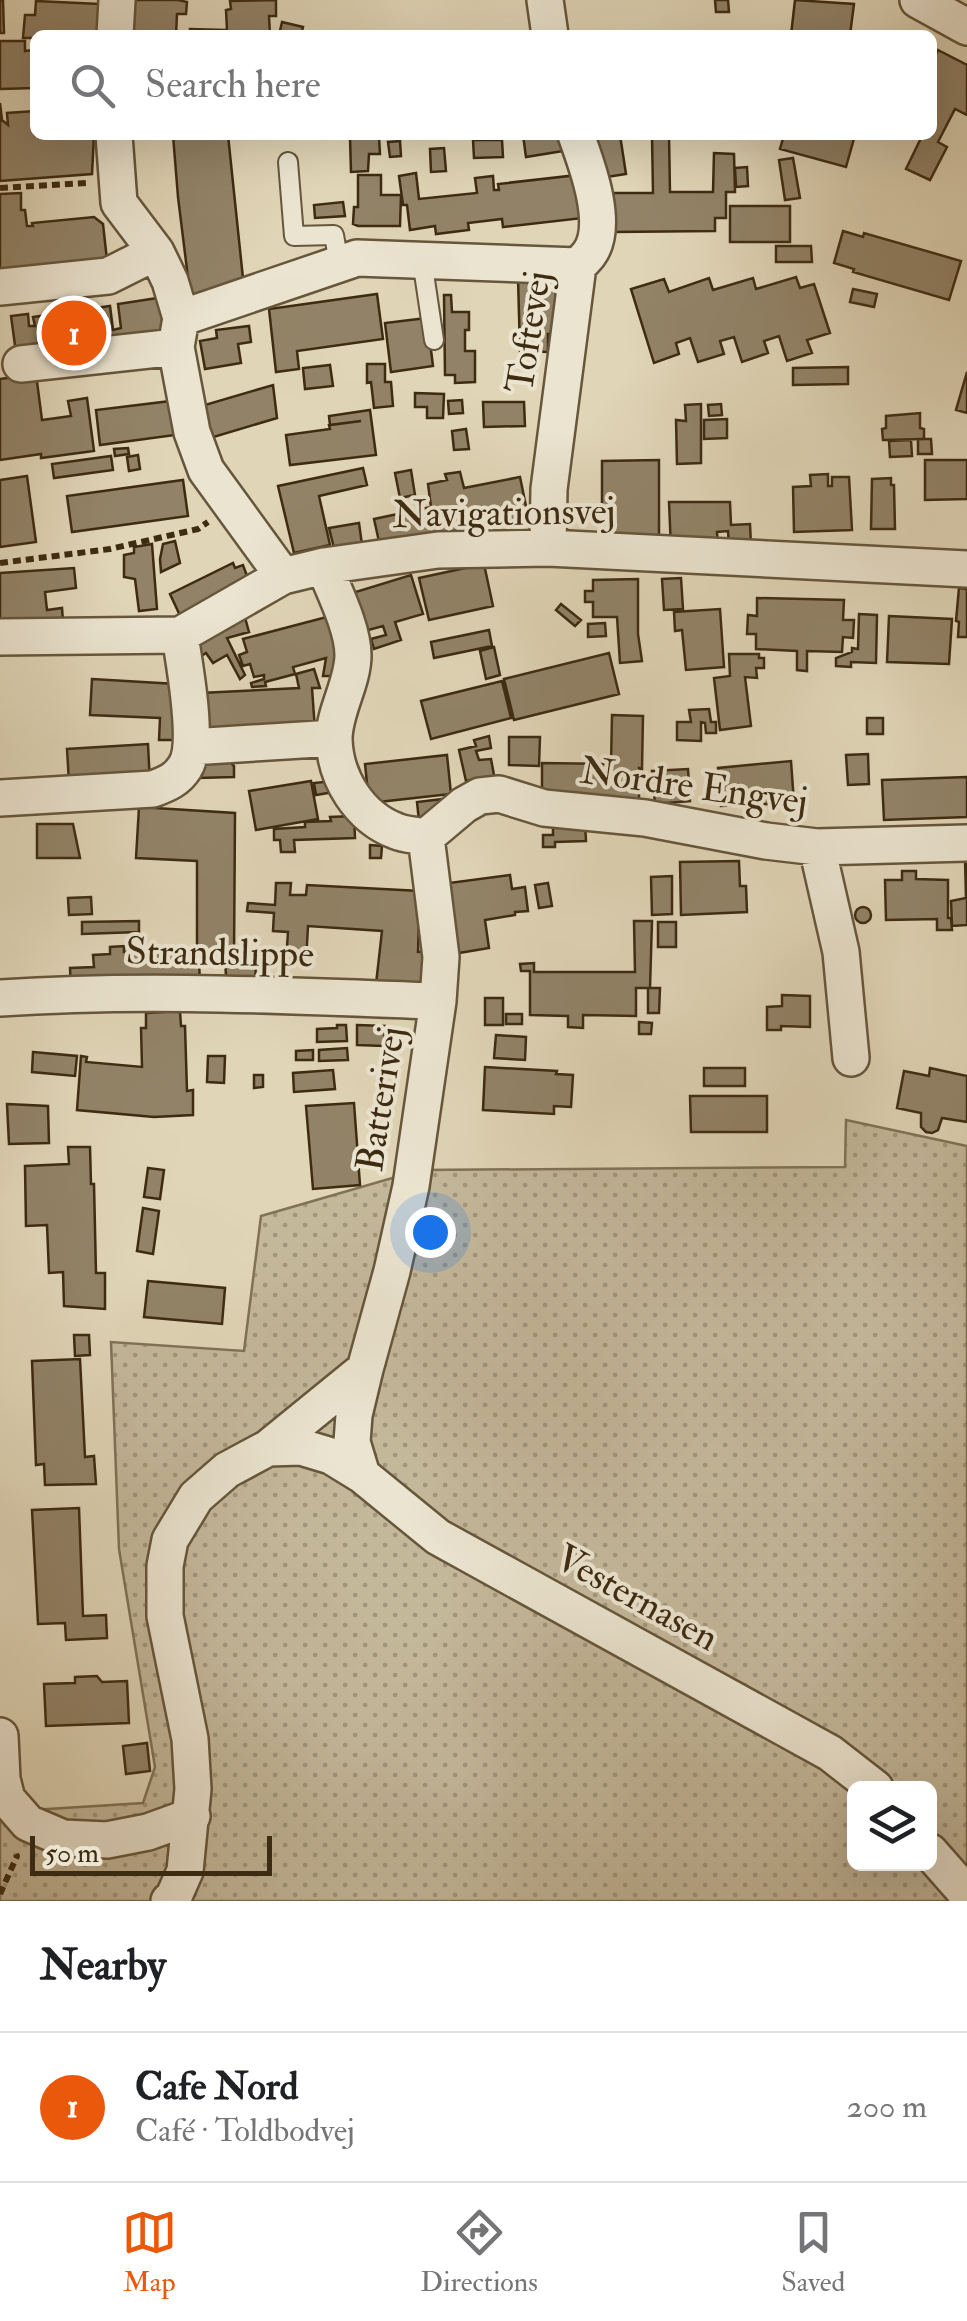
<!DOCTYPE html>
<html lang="en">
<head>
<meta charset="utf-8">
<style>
  :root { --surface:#fff; --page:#f6f6f6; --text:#202124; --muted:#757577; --line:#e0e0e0; --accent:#ea580c }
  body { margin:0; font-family:"IM FELL Double Pica",serif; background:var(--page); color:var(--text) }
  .controls { position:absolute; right:30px; bottom:30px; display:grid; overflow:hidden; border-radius:15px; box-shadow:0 10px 40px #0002 }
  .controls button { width:90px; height:90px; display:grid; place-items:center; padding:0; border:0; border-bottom:2px solid var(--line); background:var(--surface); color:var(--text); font:50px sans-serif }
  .scale { position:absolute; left:30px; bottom:25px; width:242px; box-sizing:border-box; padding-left:10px; border:5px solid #3d2b12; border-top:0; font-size:28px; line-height:35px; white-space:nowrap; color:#3d2b12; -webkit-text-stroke:8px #ebe4d0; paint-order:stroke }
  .you { position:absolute; left:430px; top:1232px; width:35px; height:35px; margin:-25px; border:8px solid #fff; border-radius:50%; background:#1a73e8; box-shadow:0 0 0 15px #1a73e833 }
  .badge { display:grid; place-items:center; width:65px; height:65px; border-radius:50%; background:var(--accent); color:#fff; font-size:32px; font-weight:700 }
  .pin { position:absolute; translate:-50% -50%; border:5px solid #fff; box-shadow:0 2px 10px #0006 }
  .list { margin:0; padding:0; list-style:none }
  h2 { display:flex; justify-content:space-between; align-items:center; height:130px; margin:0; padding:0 40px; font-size:42px }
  h2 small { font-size:32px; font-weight:400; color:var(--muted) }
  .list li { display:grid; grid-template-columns:65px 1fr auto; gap:30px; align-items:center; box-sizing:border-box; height:150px; padding:0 40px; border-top:2px solid var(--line) }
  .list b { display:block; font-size:38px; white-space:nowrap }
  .list p { margin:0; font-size:32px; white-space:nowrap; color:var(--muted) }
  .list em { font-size:32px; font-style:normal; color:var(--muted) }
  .icon { flex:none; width:55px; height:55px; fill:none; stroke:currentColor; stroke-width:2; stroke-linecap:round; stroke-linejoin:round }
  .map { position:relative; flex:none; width:967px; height:1901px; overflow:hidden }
  .search { position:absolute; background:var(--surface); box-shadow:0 10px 40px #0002; left:30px; right:30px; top:30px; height:110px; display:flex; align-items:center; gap:25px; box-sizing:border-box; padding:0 35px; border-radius:15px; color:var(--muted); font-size:38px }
  .sheet { height:280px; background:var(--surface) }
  nav { display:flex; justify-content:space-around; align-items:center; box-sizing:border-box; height:140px; border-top:2px solid var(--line); background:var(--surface); font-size:28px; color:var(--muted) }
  nav a { display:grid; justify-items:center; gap:5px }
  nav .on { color:var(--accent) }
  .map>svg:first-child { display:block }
  .grass { fill:url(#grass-dots); stroke:#807256; stroke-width:2.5; fill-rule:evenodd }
  .building { fill:#928368; stroke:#3d2b12; stroke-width:2.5 }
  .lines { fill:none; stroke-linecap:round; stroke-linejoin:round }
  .lane-casing { stroke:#66563b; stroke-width:22 }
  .street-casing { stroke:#66563b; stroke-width:40 }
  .path { stroke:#3d2b12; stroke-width:6; stroke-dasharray:8 5; stroke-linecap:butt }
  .lane { stroke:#ebe4d0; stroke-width:18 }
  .street { stroke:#ebe4d0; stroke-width:35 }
  .labels { text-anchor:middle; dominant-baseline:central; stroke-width:8; stroke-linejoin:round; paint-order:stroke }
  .street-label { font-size:38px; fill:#3d2b12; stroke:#ebe4d0 }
</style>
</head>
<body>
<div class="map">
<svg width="967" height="1901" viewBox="0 0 967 1901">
  <defs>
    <pattern id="grass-dots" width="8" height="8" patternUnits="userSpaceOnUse" patternTransform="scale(2.5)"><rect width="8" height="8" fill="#c4b89b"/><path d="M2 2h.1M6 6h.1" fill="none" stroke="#a0967d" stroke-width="1.8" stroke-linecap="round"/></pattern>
  </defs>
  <rect width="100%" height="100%" fill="#e0d5b7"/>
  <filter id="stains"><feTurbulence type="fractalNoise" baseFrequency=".002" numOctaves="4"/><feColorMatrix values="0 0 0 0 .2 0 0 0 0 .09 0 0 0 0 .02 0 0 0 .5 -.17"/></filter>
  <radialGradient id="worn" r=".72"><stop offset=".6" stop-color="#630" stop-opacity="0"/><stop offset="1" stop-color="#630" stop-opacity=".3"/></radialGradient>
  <!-- grass -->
  <path class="grass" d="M846 1120 967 1146V1901H0V1812L143 1803 155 1767 119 1549 111 1342 244 1351 261 1216 420 1170 845 1167ZM854 1788H930V1864H854Z"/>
  <!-- building -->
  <path class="building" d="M0 0H3L4 33H0Z
    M129 0H178L187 2 186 14H177L176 35H128Z
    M276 0V16H269L270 35H190V29L227 30 226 10 231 9 230 1Z
    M715 0H728L729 12H716Z
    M795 0 854 4 850 35H791Z
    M36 1 99 4 97 35H35V88L0 89V41H25V51L33 50 34 38H23L25 15H35Z
    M282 22 303 27 301 35H279Z
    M938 50 967 65V115L955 109 938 142 947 147 930 180 906 169 921 138 915 135H932V63Z
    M0 103 2 120 8 125 7 113 35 111V135H94L92 174 0 181Z
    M173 135H228L244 288 190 294 178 197Z
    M523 135H567L570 147 562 148 563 151 526 157Z
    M593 135H620L626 174 600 178Z
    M652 135H669L670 192H713L714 153 734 154 735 192H726V218H715V231L614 232 613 193H653Z
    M784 135H855L846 167 780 149Z
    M350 137H379L380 154H369L368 171 351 172Z
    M473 140H502L503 157 474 158Z
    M400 141 401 156 390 157 388 142Z
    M444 148 446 171 431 172 430 149Z
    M793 158 800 198 785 200 779 160Z
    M747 167 748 186 736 187 735 168Z
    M416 173 419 199 477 193 475 178 493 176 494 190H499L498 184 578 175 583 218 503 227 502 219 468 223 469 230 436 234 435 226 410 230 407 205H403L399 176Z
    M358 175H381V195H401L400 226H358L353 224 354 207H358Z
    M21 193V210H25L27 226H33L32 223 94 217 103 224 107 260 0 271V194Z
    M343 202 345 216 315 218 314 205Z
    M730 206H790V242H730Z
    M843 231 863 237 864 233 961 261 949 300 853 272 854 269 834 263Z
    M776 246H811L812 262H776Z
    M555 277 556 334H548V352L520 351 518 278Z
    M796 277 800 288 814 284 830 333 807 340 812 353 787 361 779 336 764 341 768 353 742 362 734 337 720 341 724 354 698 362 690 338 676 343 679 354 654 363 631 289 664 279 669 292 709 278 713 290 753 278 756 289Z
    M853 289 877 294 874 307 850 302Z
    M377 294 383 339 297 351 299 369 276 372 269 309Z
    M444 295H451L452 312H469V330H465V351H475V382L455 383V375H445Z
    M164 297 170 335 39 357 37 344H32L34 358 17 360 11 316 28 314 29 326H35L33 317 110 306 113 330 121 328 118 304Z
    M427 318 433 366 391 372 385 323Z
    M249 326 251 342 238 344 241 363 205 369 200 341 217 338 216 330Z
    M367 364H385V382H391L393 406 374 408 371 382 367 383Z
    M330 365 333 386 305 389 303 368Z
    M848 367V384L793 385V368Z
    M967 372V413L956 410Z
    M36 374 42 420 71 416 68 401 87 398 94 451 41 458V454L0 460V379Z
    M273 385 277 418 207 439 198 407Z
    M415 393 444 394 443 418H427V407H415Z
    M462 400 463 413 449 414 448 401Z
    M171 401 175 435 100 445 96 410Z
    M483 402H524L525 426 484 427Z
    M701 404V463L677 464 676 420 686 421 685 405Z
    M721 404 722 415 709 416 708 405Z
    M370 410 376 455 290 465 286 435 330 429 329 425 361 421 330 425 329 416Z
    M920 413V428L924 429V439L883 440 882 429 886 428V416Z
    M727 419V438L704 439V420Z
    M466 429 469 449 454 450 452 431Z
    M918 439H931L932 454H918Z
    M911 440 912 456 890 457 889 441Z
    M128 448 129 454 115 456 114 449Z
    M138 455 140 469 129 471 127 457Z
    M111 456 113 470 54 478 52 464Z
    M659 460V536H602V461Z
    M925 460H967V499L925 500Z
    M363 468 367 485 319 496 330 545 294 553 278 486Z
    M411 470 415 495 400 498 395 473Z
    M460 472 464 488 520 477 528 516 380 546 374 519 431 507 428 484 447 480 445 474Z
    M828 474V486H832V477H849L852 530 794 532 793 487 811 486 810 475Z
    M27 476 36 542 0 547V480Z
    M891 478V485H894L895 529H871L872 479Z
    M183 480 188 516 72 532 67 496Z
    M669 502H730L731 525 750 524 751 545 729 546 728 531 717 532 718 547 671 549Z
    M359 523 363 552 336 556 329 528Z
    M175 541 180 563 161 572 160 559 163 544Z
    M152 544 157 609 139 611 135 579 124 577V555L134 553V547Z
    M233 563 235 568 243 565 250 584 183 622 170 594Z
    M484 564 493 606 429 620 419 578Z
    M74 568 76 588 45 592 47 610 62 608 63 621 0 632V573Z
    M411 575 423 614 395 622 401 640 374 649 371 639 386 635 383 626 361 632 349 594Z
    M681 578 683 609 664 610 662 579Z
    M638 579V634L642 661 620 663 617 617H593V602H585V591H593V580Z
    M959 588 967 589V637H958L959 622 956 621Z
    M757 598 844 600 843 620H854L853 638 843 637 842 652 807 651V671L797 670V651L756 649V634H747L748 615 757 616Z
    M561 604 581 620 575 626 556 610Z
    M720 609 724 667 686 670 682 630 675 631 674 612Z
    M244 614 249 632 227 638 245 675 240 679 227 655 213 663 206 653 192 662V639Z
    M859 614 877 615 876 663 851 662V667L836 666V658L852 652V648L858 649Z
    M334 615 340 676H323L326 658 293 667 295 674 265 682 266 686 252 687 251 683 264 679V675L254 677 250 664 243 666 239 655 247 652 243 639Z
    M889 616 952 619 949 664 887 662Z
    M605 623 606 636 588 637V624Z
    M489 630 492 646 434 658 431 642Z
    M494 647 500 675 486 679 480 651Z
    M609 653 619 694 514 720 504 679Z
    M729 654H759V658H764V668H756L757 678 745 677 751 726 720 730 714 678 730 676Z
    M314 669 320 688H312L315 730 203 736 201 693 299 688 296 674Z
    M92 679 176 684 180 740H159L160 718 90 715Z
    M502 681 511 718 431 739 421 701Z
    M709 709 711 722H716V733H706L705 723 701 722V741L677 740V722H691L689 710Z
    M612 715 643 716 642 769 639 768V804L542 803V763L611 764Z
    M867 718H883V734H867Z
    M489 736 491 748 476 751 479 760 491 759 494 775 466 781 459 750 476 746 474 740Z
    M509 737H540L539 766 509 765Z
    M148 744 150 784 69 783 67 749Z
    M868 754 869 784 848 785 846 755Z
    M447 755 451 794 369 803 365 764Z
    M227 759 234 766V777L198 778V761Z
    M791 761 794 803 721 806 718 768Z
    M688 769 690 801 655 804 652 771Z
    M967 777V817L884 820 882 780Z
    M311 781 318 819 256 830 249 791Z
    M332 781 334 792 316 795 314 783Z
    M443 799 445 813 419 821 417 802Z
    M139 807 235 813 234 958H256L255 991H227L225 960 199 959 200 985 71 990 70 968 94 967 93 955 110 954V947L124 946V952L190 948V954L197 953V861L136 858Z
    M354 816 355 838 294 840 295 852H281L280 840H274V829L305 827V822L331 821 330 817Z
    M37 824H73L80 858H37Z
    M585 824 586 841 555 842V847H543V835H553V825Z
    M370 845 382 846 381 858H370Z
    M965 859H967V925L952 926 951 901 966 898Z
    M739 861 740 886H746L747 912 681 915 680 862Z
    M902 871H916V879L948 880V918H951L952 930H937V919L886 920 885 880H902Z
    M510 875 512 889 525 887 528 911 515 912V915L485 920 489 948 459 953 449 883Z
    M672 876V914L652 915 651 877Z
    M276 883H291L290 895H306L307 885 420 891 418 952 432 951 428 986 376 984 382 931 308 926 306 962 286 961 288 932 273 931 274 913 247 911 248 903 275 905Z
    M548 883 552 906 539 908 535 885Z
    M91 897 92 914 69 915 68 898Z
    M855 915a8 8 0 1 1 16 0a8 8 0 1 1-16 0Z
    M139 921V932L82 934V922Z
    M634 921H652L650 988H660L659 1013H648V988H636V1016L583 1015V1028L568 1027V1016L530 1015V971H521L520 964 534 963V972H635Z
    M658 922H676V947H658Z
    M782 995 810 996V1027L781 1026V1030H767V1007L782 1006Z
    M485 998H503V1025H485Z
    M180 1011 181 1026H185L187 1091 193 1090V1115L154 1117 77 1110 81 1056 87 1057 86 1062 142 1067 141 1028H146V1013Z
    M506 1014H522V1024H506Z
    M639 1022 652 1023 651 1034H639Z
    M337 1025H346L347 1041 317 1042V1029L337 1028Z
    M357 1025 385 1026 384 1046 357 1045Z
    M496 1035 526 1037 525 1060 494 1058Z
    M347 1048 348 1060 319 1061V1050Z
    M313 1050V1060H296V1051Z
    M33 1052 77 1056 75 1076 32 1072Z
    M208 1056H225L224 1083 207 1082Z
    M485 1067 557 1071 556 1074 573 1075 571 1107 554 1106V1114L483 1110Z
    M704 1068H745V1086H704Z
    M930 1068 967 1076V1122L942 1118 938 1130 932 1133 926 1132 921 1127V1113L897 1108 904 1071 929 1076Z
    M333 1070 335 1089 294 1092 293 1073Z
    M254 1075H263V1087L254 1088Z
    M690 1096H767V1132H691Z
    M354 1103 360 1185 313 1189 306 1106Z
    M7 1104 48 1106 49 1143 9 1144Z
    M68 1147H90L91 1184H94L96 1273H105V1309L64 1306 63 1272 49 1273 47 1225 26 1226 25 1166 69 1164Z
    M148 1168 164 1170 160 1199 144 1197Z
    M143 1208 159 1211 153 1254 137 1251Z
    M148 1281 225 1288 222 1324 144 1317Z
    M74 1335H89L90 1355 75 1356Z
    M80 1359 85 1457 94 1456 96 1484 45 1485 44 1464 36 1465 32 1361Z
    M79 1508 83 1616 106 1615 107 1638 66 1640 65 1623 38 1624 32 1510Z
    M97 1676 102 1682 127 1681 129 1723 46 1726 44 1684 75 1683V1677Z
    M147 1743 150 1771 126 1774 123 1746Z"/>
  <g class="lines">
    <defs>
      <path id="lane" d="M288 162 294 236 334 235 339 264
        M422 260 434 340"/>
      <path id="street" d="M545 0 550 35
        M918 0 967 27
        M115 35 117 0
        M114 135 119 203 156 252 170 281 181 318 176 347 192 432 206 470 283 576
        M0 287 108 276 156 252
        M181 318 357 258 578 266
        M21 364 176 347
        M548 548 549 489 578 266C582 262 586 258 589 254 610 226 587 165 576 135
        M324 566C334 591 353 628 353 655 353 683 334 711 334 739 335 778 359 817 396 831 405 835 416 835 426 837
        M0 637 180 635 283 576 324 566 438 550 548 548 967 569
        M191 747 334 738
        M0 798 153 789C166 784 177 780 185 767 200 744 184 664 180 635
        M426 837 464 805 480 796 499 794 544 808 645 818 766 841 817 847 967 843
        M817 847 841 952 851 1058
        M0 998C148 988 291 996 438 1001
        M268 1448 365 1369
        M362 1475 352 1442 354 1415 365 1369 392 1271 411 1186 438 1001 441 957 426 837
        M0 1736 2 1779 7 1799 28 1823 63 1838 107 1840 148 1832 192 1816
        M930 1852 967 1894
        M169 1901 174 1896 185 1871 193 1789 190 1739 165 1616V1566L170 1540 196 1497 227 1470 268 1448 301 1447 331 1456 362 1475 438 1537 830 1753 875 1788"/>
    </defs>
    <!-- lane casing -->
    <use href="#lane" class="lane-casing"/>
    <!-- street casing -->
    <use href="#street" class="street-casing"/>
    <!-- path -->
    <path class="path" d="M0 188 86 183
      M0 563 110 549 198 529 208 522
      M0 1894 17 1856 16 1854"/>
    <!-- lane -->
    <use href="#lane" class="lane"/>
    <!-- street -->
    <use href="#street" class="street"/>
  </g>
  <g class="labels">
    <!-- street labels -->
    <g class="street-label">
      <text transform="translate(529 332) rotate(-81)">Toftevej</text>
      <text transform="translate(504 513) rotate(-1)">Navigationsvej</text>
      <text transform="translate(694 786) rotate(8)">Nordre Engvej</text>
      <text transform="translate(220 953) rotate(1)">Strandslippe</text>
      <text transform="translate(381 1099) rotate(-81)">Batterivej</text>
      <text transform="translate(637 1598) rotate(29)">Vesternasen</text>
    </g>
  </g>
  <rect width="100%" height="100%" filter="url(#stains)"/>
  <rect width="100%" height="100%" fill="url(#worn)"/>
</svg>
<div class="controls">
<button><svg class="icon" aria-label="layers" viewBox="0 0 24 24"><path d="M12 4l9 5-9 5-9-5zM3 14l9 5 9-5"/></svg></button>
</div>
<div class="scale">50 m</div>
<div class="you"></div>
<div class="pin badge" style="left:74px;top:333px">1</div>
<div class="search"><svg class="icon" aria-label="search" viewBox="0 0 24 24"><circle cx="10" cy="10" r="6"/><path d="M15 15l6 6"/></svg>Search here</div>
</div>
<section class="sheet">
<h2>Nearby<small></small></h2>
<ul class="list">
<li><span class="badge">1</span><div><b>Cafe Nord</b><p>Café · Toldbodvej</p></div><em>200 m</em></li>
</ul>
</section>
<nav>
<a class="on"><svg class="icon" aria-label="map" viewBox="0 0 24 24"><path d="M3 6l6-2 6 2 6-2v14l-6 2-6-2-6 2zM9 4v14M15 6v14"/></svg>Map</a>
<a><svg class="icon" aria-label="directions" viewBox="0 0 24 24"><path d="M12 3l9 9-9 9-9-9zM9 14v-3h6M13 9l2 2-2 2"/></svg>Directions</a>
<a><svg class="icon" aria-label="saved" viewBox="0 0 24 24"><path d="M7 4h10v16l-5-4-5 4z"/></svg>Saved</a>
</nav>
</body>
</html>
